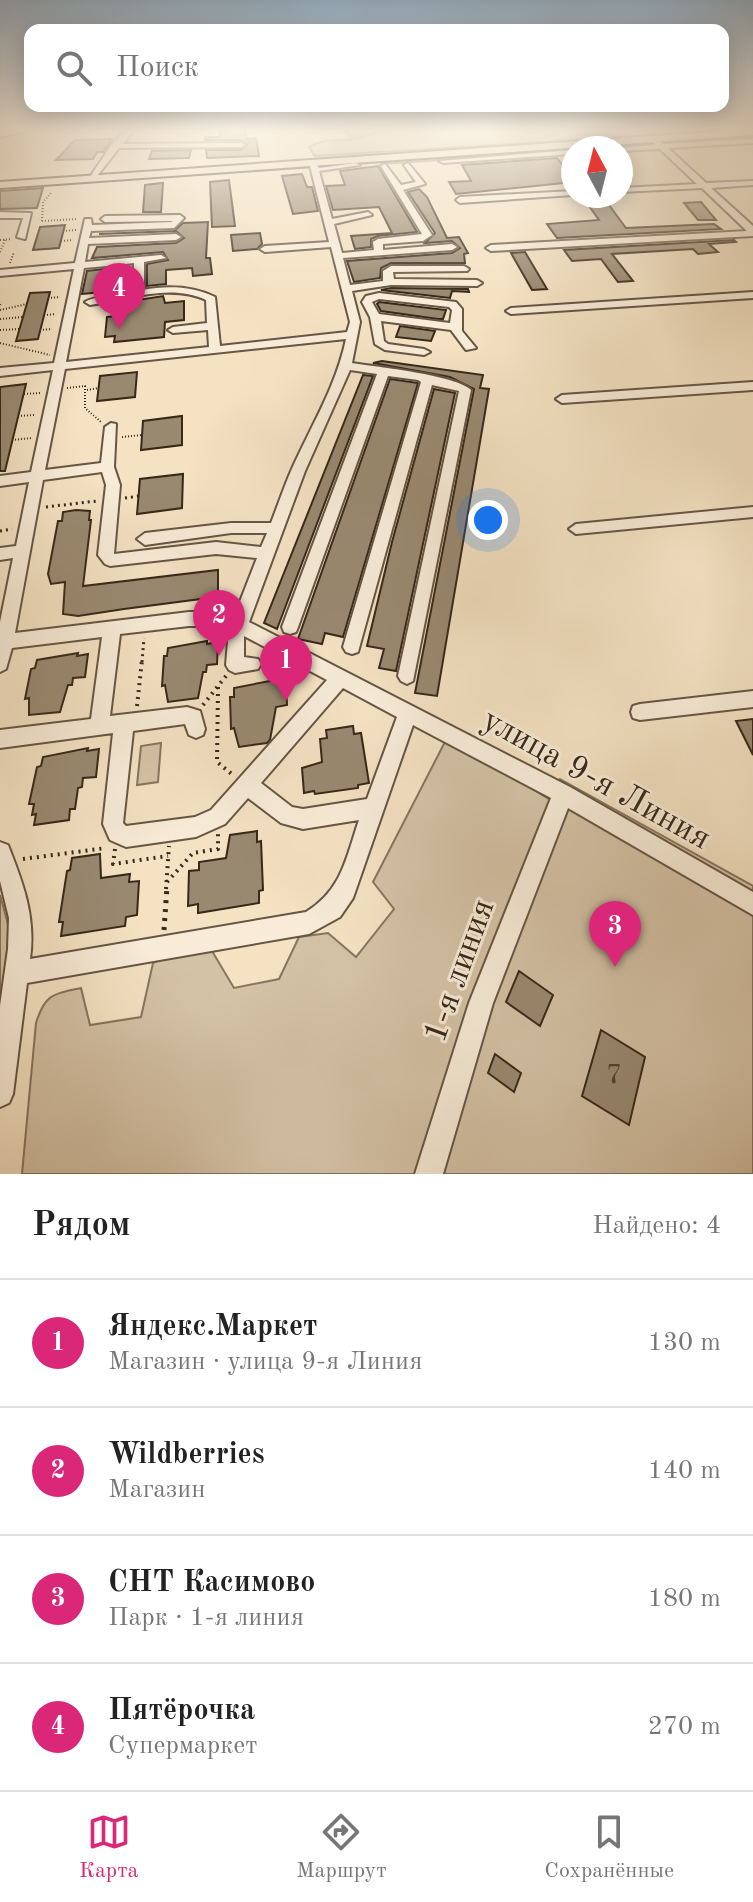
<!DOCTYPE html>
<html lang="ru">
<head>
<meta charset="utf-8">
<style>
  :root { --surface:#fff; --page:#f6f6f6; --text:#222; --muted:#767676; --line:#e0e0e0; --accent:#db2777 }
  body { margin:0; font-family:"Old Standard TT",serif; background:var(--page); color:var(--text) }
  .compass { position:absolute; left:561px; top:136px; width:72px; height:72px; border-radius:50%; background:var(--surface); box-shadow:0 4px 20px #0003; rotate:353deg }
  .you { position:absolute; left:488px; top:520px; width:28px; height:28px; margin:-20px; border:6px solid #fff; border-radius:50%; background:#1a73e8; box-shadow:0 0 0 12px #1a73e833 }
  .badge { display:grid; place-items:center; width:52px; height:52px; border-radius:50%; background:var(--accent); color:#fff; font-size:26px; font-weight:700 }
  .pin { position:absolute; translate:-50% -66px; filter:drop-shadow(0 2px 4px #0008) }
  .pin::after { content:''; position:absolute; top:42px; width:28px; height:24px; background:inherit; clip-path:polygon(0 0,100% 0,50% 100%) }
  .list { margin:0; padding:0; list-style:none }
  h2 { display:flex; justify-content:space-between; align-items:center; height:104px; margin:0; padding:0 32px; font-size:34px }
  h2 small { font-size:26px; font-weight:400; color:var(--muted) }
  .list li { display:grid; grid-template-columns:52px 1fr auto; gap:24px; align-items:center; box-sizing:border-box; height:128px; padding:0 32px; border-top:2px solid var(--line) }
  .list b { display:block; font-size:30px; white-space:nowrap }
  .list p { margin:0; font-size:26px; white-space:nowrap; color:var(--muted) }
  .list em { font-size:26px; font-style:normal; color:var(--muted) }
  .icon { flex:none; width:44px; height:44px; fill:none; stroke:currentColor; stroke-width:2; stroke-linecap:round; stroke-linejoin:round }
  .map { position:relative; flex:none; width:753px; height:1174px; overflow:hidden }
  .search { position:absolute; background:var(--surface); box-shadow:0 4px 20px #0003; left:24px; right:24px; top:24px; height:88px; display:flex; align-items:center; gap:20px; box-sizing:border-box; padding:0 28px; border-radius:16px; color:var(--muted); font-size:30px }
  .sheet { height:616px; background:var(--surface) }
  nav { display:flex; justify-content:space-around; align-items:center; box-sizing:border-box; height:112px; border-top:2px solid var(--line); background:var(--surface); font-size:22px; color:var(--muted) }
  nav a { display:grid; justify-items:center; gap:4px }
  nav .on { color:var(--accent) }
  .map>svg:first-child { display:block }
  .green { fill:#d4c2a6; stroke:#867560; stroke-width:2 }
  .building { fill:#998971; stroke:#372819; stroke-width:2 }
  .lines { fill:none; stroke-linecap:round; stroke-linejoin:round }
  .minor-casing { stroke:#665644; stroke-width:4 }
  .major-casing { stroke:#372819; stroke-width:4 }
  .path-far3 { stroke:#372819; stroke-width:2; stroke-dasharray:1 2; stroke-linecap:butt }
  .path-far2 { stroke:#372819; stroke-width:3; stroke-dasharray:2 4; stroke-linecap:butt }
  .path-far1 { stroke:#372819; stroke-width:4; stroke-dasharray:2 5; stroke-linecap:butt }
  .path { stroke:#372819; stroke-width:5; stroke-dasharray:3 6; stroke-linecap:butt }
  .minor { fill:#f8ecd8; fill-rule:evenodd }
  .major { fill:#f4e2c3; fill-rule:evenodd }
  .labels { text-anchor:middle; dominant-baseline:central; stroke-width:6; stroke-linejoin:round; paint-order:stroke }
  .near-number-label { font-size:28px; fill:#50402f }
  .near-street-label { font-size:34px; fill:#372819; stroke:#f8ecd8 }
</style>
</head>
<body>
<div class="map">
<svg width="753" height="1174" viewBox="0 0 753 1174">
  <rect width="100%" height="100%" fill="#f4e2c3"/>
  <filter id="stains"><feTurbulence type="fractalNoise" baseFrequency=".0025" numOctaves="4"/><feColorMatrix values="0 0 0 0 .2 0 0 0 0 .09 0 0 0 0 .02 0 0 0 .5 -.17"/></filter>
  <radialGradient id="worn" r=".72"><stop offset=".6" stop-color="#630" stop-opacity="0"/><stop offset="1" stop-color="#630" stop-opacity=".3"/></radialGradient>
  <!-- green -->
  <path class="green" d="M343 129H367L364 137 375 133 374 129H753L315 156 309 147C326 136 344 143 363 137L350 136Z
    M642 142 647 145 573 148V151L382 164 380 160Z
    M448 736 549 799 560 779 753 886V1174H22L36 1023C45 994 53 994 81 988L90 1025 141 1017 153 963 182 949 212 951 234 988 279 979 299 937 328 933 356 957 394 909 373 882Z
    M161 743 158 782 137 785 141 746Z
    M0 895 11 935 0 1012Z"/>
  <!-- building -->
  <path class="building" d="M245 129 247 139 256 138 259 156 207 158 206 150H241L248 144 241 140H205V137H220V131Z
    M112 139 103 152H97L93 159 56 160 75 140Z
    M191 150 189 158 149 159 152 151Z
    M557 158 573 177V182L456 194 449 182 471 181 462 165Z
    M378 166 417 232 378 236 371 239V247L355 249 351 236 392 233 379 207 333 210 326 186 345 185 340 171Z
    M302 174 307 187H312L318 211 293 214 282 176Z
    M229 180 235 226 212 227 210 182Z
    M163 183 161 212H143L145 185Z
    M43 188 37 208 0 209V191Z
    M419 189 427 197 447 238 459 237 468 253 464 254 465 263H391L381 268 380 278 354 282 347 261 452 253 460 248 452 241 425 243 435 233 408 192Z
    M701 202 716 220H698L684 203Z
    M609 205 626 228 714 224 721 229 557 238 547 224 599 220 589 206Z
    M208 222 206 258H210L212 274 193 276 192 268 166 270V284L147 286V264L168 260 163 252 92 258 97 247 176 243 184 238 176 231 99 234 174 231 183 223Z
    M65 225 59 248 33 250 40 227Z
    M260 233 262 244 257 249 233 251 231 235Z
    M734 240 736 242 709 244 718 252 698 254 693 249 612 254 633 281 618 282 601 259 572 261 564 250Z
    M525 252 547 289 532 290 511 253Z
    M104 269V292L82 294 87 271Z
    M391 288 468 289 469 292 452 291 450 298 381 290Z
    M50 292 38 339 16 341 30 293Z
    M163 296 165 303 184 301V320L165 322 164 337 114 342 115 336 105 337 107 317 117 316 118 303Z
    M379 302 446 310 443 319H438L381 311 377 304Z
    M400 326 435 331 431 341 396 337Z
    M382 361 483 375 480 388 489 389 437 696 415 693 474 389 450 377 373 363Z
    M137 372 135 397 97 401 100 376Z
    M363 375 373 376 277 629 264 623Z
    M390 379 418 383 343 637 325 633 322 644 298 639Z
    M26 384 5 471H0V387Z
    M434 389 455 393 396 671 379 668 384 649 367 646 392 542Z
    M182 416V445L141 450 143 421Z
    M183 474 182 508 137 514 140 479Z
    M76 510 90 511 89 520H91L83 586 218 570V592L208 594V598L124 609 78 616 63 614 65 582 51 584 48 574 58 521H62L63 512Z
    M207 641V644L218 642 217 664 207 665 206 672H203L198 698 168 702 165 685 162 686 164 656H167L168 648Z
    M78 653 77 656 88 654 85 677 73 678 72 685H68L60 712 29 715V698L25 699 31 669 35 668 37 660Z
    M275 680V683L286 682 287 705 276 707 270 740 267 743 239 747 234 728 231 729 230 697H234V688Z
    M753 719V755L736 721Z
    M353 726 354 734 361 733 369 783 358 785V788L315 794 314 791 304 793 302 768 322 762 320 739 327 738 326 730Z
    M88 748 87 751 99 749 96 777 83 778 82 787 78 788 75 809H70L69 820 34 825 36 814 32 815 34 804H29L37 767 41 766 43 757Z
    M257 831V842L261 841 263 890 259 891V903L198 913V904L188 906 189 871 199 870V862L226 858 230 835Z
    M100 854 101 878 130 874 129 882 139 881 137 915 126 917 125 926 61 936 63 922H59L67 871 70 870 72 858Z
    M519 971 553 995 540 1026 506 1002Z
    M601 1030 645 1057 629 1125 582 1096Z
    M495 1054 521 1073 514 1092 488 1073Z"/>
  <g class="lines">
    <defs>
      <path id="minor" d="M20 129H35L0 137V133Z
        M127 129H134L123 144 241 143 245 145 241 147 119 148 94 180H88L112 144Z
        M654 137 664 144 753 139V143L668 148 706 183 753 181V185L711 188 753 226V236L491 251 486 248 491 245 747 231 702 188 621 192V188L697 184 660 149 621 151V148H618L656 145 650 139Z
        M573 150V154L443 163 439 161Z
        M313 160 319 168 356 163 360 165 319 171 332 219 368 212 372 215 334 224 342 253 374 250 373 242 378 239 422 234 381 166 385 164 401 185 416 182 404 165 408 163 425 184 403 190 432 235 423 241 383 244V250L452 244 457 247 452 250 343 258 350 285 383 281V271L391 266H464L469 269 467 271 393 272 394 279 477 280 482 283 477 286 391 285 352 291 360 322 352 363C377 367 456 375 471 390L413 681 407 684 401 681 398 676 459 391 432 385 358 652 352 654 346 652 343 647 421 382 418 380 388 376 298 627 296 632 290 634 284 632 282 627 377 374 350 370 305 471 249 622 570 787 753 892V915L568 808 493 1003 443 1174H415L469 1003 551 798 413 725 353 898 340 917 309 934 27 983 13 1094 9 1103 0 1107V1006L8 949 9 918 0 881V842L8 845C23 883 36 917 30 959L306 912C342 890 346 858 359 820L303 829 281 823 248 798 225 824 196 837 126 847 110 840 103 824 113 733 0 748V730L91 719 102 637 12 648 6 669 0 672V622L13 558 0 560V548L16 546 29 482 0 486V476L31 472 53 370 0 376V368L54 363 74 269 0 276V270L75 263 85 219H91L92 225 171 222 173 221 105 222 101 219 105 216 180 215 184 218 174 228 91 231 89 238 176 234 181 237 176 240 88 244 85 262 161 255 166 258 144 262V287L139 290 134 287V263L117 265 116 290 111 293 106 290 107 266 84 268 66 362 209 347 208 330 173 333 168 330 173 327 207 323 206 300C170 283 127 300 90 305L85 302C93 297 105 297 115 295 149 288 182 281 215 297L220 346 347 332 350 322 331 247 265 252 260 249 265 246 329 242 309 162ZM346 339C336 387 311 426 291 471 284 487 278 505 271 523H231L145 533 137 539 145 545 231 533H267L261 547 216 542 114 554 120 485 114 467 116 424 111 423 105 427 101 463 45 470 65 369ZM102 472 106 485 98 555 105 564 110 566 216 554 257 558 234 617 217 612H189L15 633 43 480ZM189 626H217L229 629 226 665 229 670 235 673 258 669 261 664 258 659 244 657V636L327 680 211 810 195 817 126 826 123 823 133 731 185 724 189 735 196 738 203 735 205 729 200 711 187 707 110 716 120 634ZM343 688 397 717 367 799 303 809 292 807 261 783Z
        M573 191V195L460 203 456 200 460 197Z
        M0 212 31 213 25 239 17 237 23 218H0Z
        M753 292V298L511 314 506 311 511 308Z
        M379 293 456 302 462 309V331L476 348 466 350 451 330 381 321 384 341 388 344 424 349 430 352 424 355 385 350 375 344 370 317 362 302 366 296ZM379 299 449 307 452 310 450 323 379 314 372 302Z
        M753 382V390L562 403 556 399 562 395Z
        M753 507V517L576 534 569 529 576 524Z
        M753 691V707L640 720 633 718 631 712 633 706 640 704Z"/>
      <path id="major" d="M753 129V135L0 188V182Z"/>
    </defs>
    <!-- minor casing -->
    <use href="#minor" class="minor-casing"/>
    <!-- major casing -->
    <use href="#major" class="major-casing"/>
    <!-- path-far3 -->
    <path class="path-far3" d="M42 221 43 202 51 193
      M42 221 78 219
      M63 231 76 230
      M0 240 12 239
      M61 241 73 240
      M0 252 5 240
      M10 263 14 252
      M48 298 60 297
      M0 305 1 302
      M0 310 27 304
      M44 315 56 314
      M0 319 23 317
      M0 330 20 329
      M40 330 52 329
      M0 343 50 355
      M67 388 85 386V408L101 422
      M87 390 99 388
      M24 394 40 393
      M18 416 34 415
      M122 437 142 435
      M12 440 32 438"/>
    <!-- path-far2 -->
    <path class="path-far2" d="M125 498 139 496
      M46 507 97 501
      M0 531 12 529
      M142 662 144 638"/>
    <!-- path-far1 -->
    <path class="path-far1" d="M218 687 217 762 233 775
      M203 705 226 676
      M137 706 142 660
      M115 849 113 864 168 856
      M23 859 106 848
      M167 882 193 853 218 849V833
      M166 889 169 846"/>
    <!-- path -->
    <path class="path" d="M164 930 167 887"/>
    <!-- minor -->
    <use href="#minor" class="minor"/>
    <!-- major -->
    <use href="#major" class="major"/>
  </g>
  <!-- sky -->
  <linearGradient id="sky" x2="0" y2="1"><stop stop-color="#93adc2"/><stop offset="0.44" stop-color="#faf2e4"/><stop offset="1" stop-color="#faf2e4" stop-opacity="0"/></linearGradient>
  <rect width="753" height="294" fill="url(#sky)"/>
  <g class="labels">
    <!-- near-number labels -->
    <g class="near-number-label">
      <text x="614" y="1076">7</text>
    </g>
    <!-- near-street labels -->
    <g class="near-street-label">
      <text transform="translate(596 780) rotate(29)">улица 9-я Линия</text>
      <text transform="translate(460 971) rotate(-70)">1-я линия</text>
    </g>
  </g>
  <rect width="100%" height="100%" filter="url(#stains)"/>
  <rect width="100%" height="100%" fill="url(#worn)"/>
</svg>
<svg class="compass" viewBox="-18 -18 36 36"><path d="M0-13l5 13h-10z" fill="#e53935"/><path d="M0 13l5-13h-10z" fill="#767676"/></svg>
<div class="you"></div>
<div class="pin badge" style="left:286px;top:701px">1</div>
<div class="pin badge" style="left:219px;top:656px">2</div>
<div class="pin badge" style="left:615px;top:967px">3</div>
<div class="pin badge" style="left:119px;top:329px">4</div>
<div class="search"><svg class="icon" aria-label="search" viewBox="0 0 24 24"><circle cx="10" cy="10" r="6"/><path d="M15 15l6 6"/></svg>Поиск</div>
</div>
<section class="sheet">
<h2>Рядом<small>Найдено: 4</small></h2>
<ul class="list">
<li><span class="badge">1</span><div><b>Яндекс.Маркет</b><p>Магазин · улица 9-я Линия</p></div><em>130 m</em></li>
<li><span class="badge">2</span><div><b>Wildberries</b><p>Магазин</p></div><em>140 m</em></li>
<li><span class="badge">3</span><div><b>СНТ Касимово</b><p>Парк · 1-я линия</p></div><em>180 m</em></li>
<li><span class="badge">4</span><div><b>Пятёрочка</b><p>Супермаркет</p></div><em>270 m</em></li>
</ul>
</section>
<nav>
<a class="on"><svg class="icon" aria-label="map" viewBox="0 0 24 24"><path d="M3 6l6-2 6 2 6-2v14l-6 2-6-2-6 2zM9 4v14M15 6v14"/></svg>Карта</a>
<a><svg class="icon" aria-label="directions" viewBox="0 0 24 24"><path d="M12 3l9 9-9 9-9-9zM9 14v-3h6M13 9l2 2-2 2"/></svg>Маршрут</a>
<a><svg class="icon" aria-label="saved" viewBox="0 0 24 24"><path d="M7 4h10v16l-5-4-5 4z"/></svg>Сохранённые</a>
</nav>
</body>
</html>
